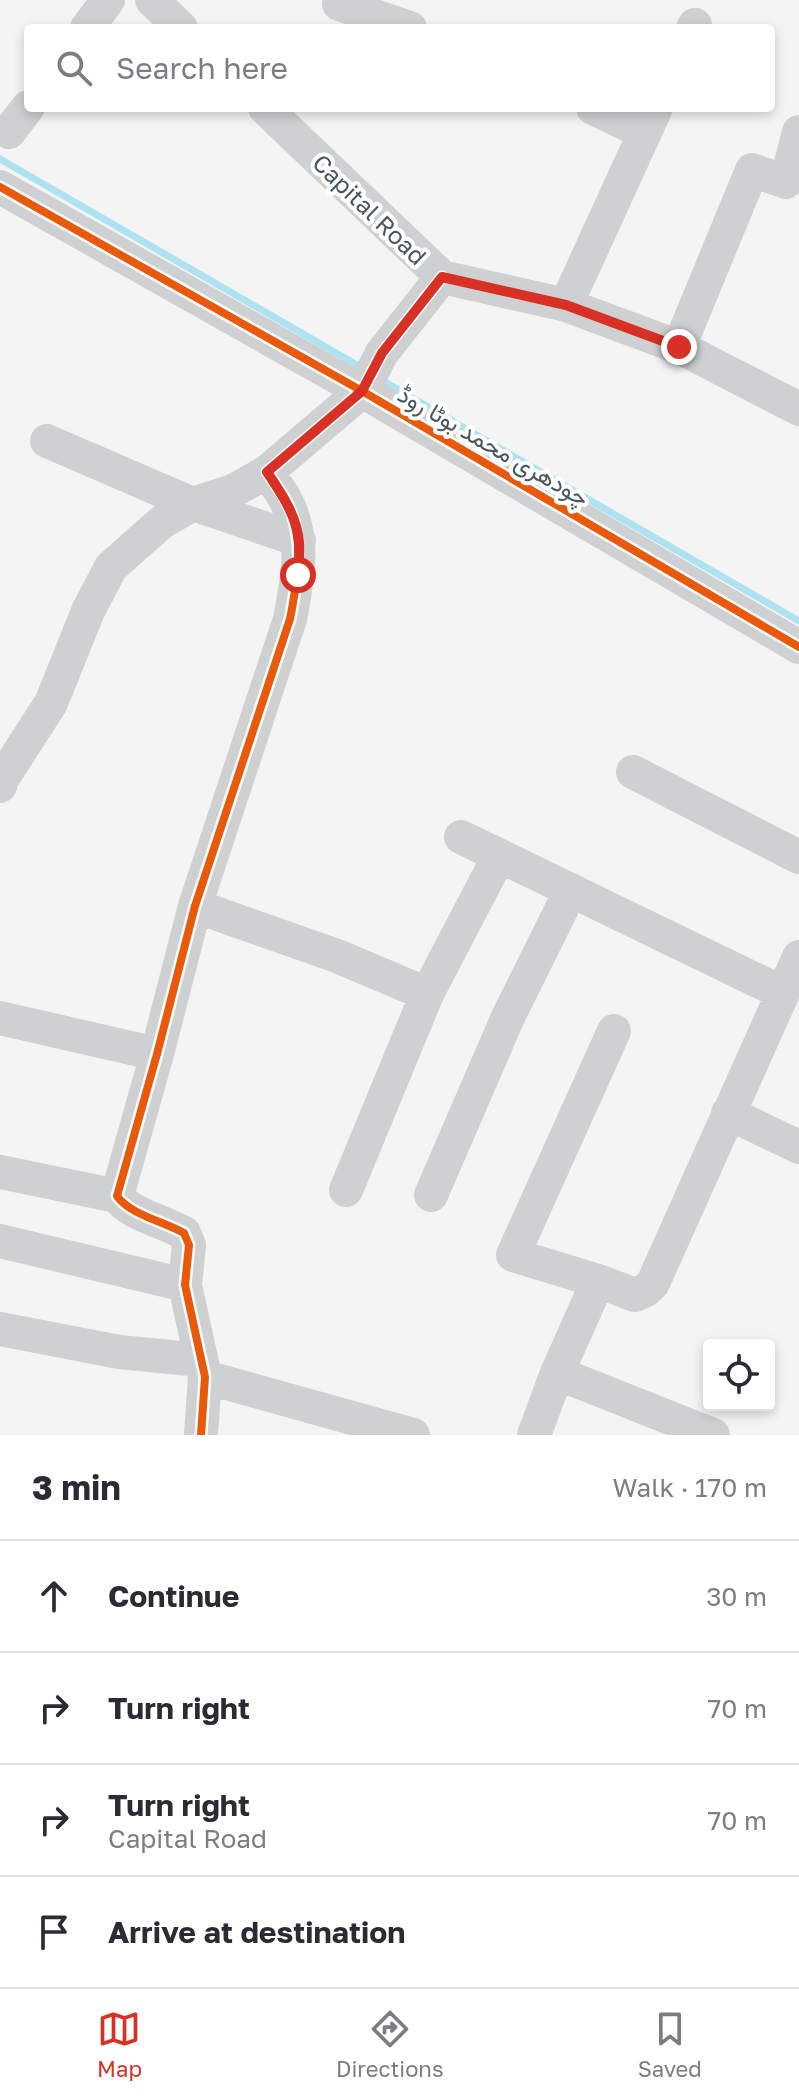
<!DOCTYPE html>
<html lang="en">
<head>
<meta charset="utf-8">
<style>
  :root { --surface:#fff; --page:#f2f2f3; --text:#2b2b33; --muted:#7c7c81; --line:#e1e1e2; --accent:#d93025 }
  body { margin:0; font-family:"Golos Text",Vazirmatn,sans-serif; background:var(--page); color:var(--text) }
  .controls { position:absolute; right:24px; bottom:24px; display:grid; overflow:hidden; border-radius:8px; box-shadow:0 4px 12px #0003 }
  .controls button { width:72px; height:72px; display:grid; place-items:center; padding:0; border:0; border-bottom:2px solid var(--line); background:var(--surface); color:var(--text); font:40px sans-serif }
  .stop { position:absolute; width:24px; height:24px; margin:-18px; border:6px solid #d93025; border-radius:50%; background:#fff }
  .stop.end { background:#d93025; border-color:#fff; box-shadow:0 2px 8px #0008 }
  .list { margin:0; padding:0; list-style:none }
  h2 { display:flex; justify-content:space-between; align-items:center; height:104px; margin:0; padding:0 32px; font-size:34px }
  h2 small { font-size:26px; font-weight:400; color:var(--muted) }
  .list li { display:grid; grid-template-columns:52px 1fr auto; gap:24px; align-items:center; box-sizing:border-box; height:112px; padding:0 32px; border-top:2px solid var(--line) }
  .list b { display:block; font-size:30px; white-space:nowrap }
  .list p { margin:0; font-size:26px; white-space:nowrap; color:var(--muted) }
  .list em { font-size:26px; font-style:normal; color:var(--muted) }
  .icon { flex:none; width:44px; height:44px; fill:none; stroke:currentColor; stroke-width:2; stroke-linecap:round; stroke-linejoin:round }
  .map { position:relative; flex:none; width:799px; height:1435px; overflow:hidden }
  .search { position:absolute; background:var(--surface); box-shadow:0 4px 12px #0003; left:24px; right:24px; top:24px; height:88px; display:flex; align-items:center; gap:20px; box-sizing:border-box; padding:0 28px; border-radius:8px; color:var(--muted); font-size:30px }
  .sheet { height:552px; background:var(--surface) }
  nav { display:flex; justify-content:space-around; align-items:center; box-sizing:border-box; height:112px; border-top:2px solid var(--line); background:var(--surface); font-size:22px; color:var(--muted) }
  nav a { display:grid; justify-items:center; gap:4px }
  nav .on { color:var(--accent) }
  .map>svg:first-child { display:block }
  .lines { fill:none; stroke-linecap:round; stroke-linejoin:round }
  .stream { stroke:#aee2f0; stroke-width:7 }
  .minor { stroke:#ced0d2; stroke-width:34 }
  .cycleway-casing { stroke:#fff; stroke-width:13 }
  .cycleway { stroke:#e8590c; stroke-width:8 }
  .route { stroke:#d93025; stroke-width:10 }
  .labels { text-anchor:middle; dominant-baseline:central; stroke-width:8; stroke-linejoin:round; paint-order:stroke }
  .street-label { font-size:24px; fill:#4a5661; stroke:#fff }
</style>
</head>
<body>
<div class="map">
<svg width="799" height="1435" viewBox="0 0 799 1435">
  <rect width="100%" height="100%" fill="#f4f4f4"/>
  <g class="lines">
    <!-- stream -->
    <path class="stream" d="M0 159 364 369
      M378 378 799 621"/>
    <!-- minor -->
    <path class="minor" d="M152 0 181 28
      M339 4 410 28
      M87 28 108 0
      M693 28 695 25
      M265 108 442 277 566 305 679 347 799 409
      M593 108 645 133
      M9 132 28 107
      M0 187 362 391 799 647
      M566 305 656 108
      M679 347 752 170 786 182 799 132
      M47 441 193 504 299 540
      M633 772 799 857
      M0 786 2 779 51 703 88 611 111 567 162 522 193 504 233 491 267 472
      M461 837 783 993
      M195 906 337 956 427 994
      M0 1018 157 1054
      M728 1113 799 1147
      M0 1172 117 1196
      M346 1190 427 994 499 856
      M431 1195 508 1017 571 890
      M0 1241 185 1285
      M598 1281 513 1255 614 1031
      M0 1329 119 1352 201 1360
      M557 1373 713 1435
      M205 1377 413 1435
      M201 1435 205 1377 185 1285 189 1245 184 1233C165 1222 129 1214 117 1196L157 1054 195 906 290 619C298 578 306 537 285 499 280 490 273 481 267 472L362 391 382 353 442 277
      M534 1435 557 1373 598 1281 635 1295 646 1290 653 1283 799 957"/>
    <defs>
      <path id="cycleway" d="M0 187 362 391 799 647
        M201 1435 205 1377 185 1285 189 1245 184 1233C165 1222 129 1214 117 1196L157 1054 195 906 290 619C298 578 306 537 285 499 280 490 273 481 267 472L362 391 382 353 442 277"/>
    </defs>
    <!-- cycleway casing -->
    <use href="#cycleway" class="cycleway-casing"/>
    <!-- cycleway -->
    <use href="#cycleway" class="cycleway"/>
  </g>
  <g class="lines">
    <!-- route -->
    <path class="route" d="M298 575C299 564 300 553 299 542 297 516 281 493 267 472L362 391 382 353 442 277 566 305 679 347"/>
  </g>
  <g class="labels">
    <!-- street labels -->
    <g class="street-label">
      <text transform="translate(370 209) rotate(44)">Capital Road</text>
      <text transform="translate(494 445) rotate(30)">چودھری محمد بوٹا روڈ</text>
    </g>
  </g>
</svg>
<div class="controls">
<button><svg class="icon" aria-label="locate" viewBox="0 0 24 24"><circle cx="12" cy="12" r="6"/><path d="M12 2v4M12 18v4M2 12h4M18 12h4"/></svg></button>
</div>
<div class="stop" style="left:298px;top:575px"></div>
<div class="stop end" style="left:679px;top:347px"></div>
<div class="search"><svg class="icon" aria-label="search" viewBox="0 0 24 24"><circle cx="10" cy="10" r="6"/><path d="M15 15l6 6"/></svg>Search here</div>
</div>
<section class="sheet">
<h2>3 min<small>Walk · 170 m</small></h2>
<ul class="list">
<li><svg class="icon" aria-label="ahead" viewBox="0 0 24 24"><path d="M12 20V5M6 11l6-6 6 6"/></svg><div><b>Continue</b></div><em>30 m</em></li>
<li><svg class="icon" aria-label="right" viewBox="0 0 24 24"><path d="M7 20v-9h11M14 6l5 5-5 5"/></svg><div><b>Turn right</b></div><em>70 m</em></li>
<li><svg class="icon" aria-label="right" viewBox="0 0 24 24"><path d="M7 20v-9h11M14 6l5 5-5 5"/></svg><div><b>Turn right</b><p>Capital Road</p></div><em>70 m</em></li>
<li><svg class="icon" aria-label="arrive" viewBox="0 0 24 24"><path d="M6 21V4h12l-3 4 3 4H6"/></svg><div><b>Arrive at destination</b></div></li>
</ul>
</section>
<nav>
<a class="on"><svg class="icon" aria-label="map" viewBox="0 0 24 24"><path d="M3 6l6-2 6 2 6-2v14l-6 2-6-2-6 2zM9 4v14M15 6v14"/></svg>Map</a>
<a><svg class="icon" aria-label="directions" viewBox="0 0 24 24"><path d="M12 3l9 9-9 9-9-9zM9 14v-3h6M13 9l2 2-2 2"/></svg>Directions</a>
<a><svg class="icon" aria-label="saved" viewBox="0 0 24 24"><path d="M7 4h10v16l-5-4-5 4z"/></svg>Saved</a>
</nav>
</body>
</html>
